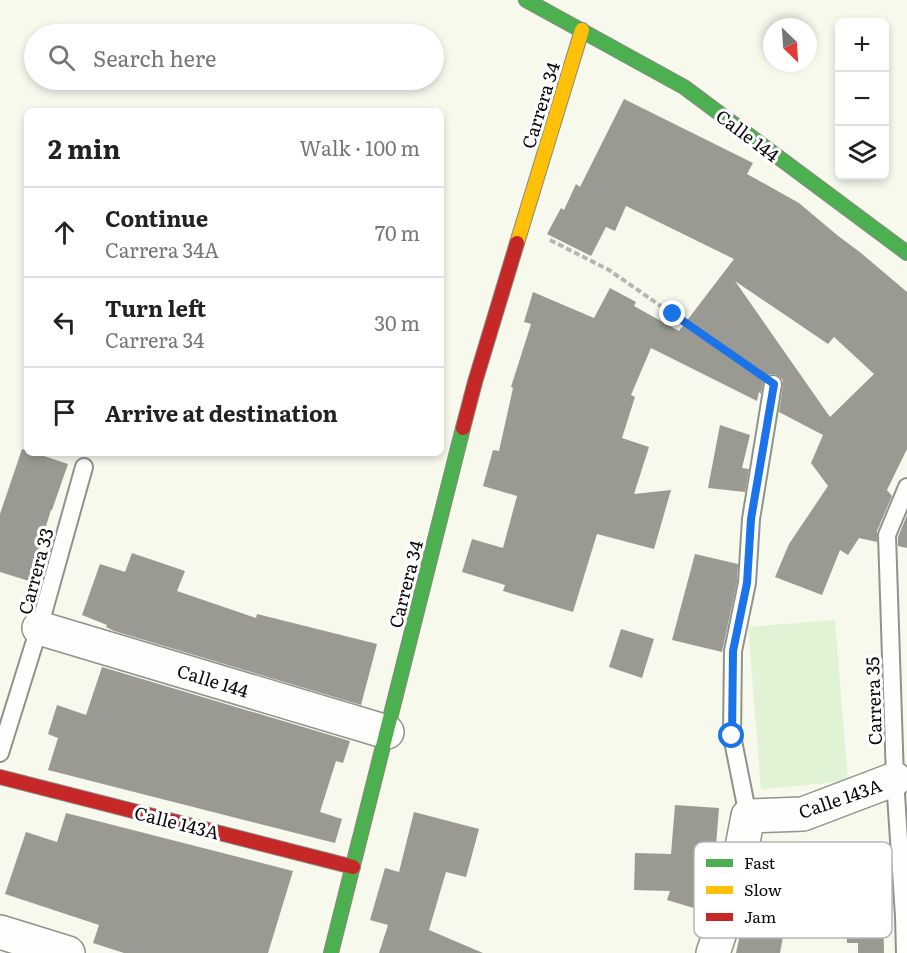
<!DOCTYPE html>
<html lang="en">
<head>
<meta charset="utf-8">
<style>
  :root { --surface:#fff; --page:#f6f6f6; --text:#222; --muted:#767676; --line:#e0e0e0 }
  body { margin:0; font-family:Literata,serif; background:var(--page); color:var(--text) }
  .controls { position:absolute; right:18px; top:18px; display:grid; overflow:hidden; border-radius:9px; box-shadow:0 3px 9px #0003 }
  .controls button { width:54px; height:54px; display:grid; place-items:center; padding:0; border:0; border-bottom:2px solid var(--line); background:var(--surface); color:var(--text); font:30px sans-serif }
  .compass { position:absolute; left:763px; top:18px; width:54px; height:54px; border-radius:50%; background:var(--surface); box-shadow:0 3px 9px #0003; rotate:155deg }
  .stop { position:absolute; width:18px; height:18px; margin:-14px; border:4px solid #1a73e8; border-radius:50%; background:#fff }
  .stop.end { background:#1a73e8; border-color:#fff; box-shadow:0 2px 6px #0008 }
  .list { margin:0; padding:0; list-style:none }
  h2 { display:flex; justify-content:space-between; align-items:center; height:78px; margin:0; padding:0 24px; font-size:26px }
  h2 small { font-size:20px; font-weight:400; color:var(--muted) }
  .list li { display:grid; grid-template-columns:39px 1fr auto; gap:18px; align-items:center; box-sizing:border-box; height:90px; padding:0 24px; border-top:2px solid var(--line) }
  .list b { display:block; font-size:22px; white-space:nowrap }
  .list p { margin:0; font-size:20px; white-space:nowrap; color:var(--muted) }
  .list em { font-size:20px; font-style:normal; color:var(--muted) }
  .icon { flex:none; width:33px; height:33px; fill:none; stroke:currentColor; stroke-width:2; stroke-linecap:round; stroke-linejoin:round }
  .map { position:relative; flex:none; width:907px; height:953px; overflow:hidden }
  .search { position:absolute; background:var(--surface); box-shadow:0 3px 9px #0003; left:24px; top:24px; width:420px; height:66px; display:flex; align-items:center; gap:15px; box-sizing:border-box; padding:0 21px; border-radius:33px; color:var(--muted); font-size:22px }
  .panel { position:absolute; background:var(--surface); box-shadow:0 3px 9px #0003; left:24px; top:108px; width:420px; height:348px; border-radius:9px }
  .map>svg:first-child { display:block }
  .pitch { fill:#e0f4d5 }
  .building { fill:#9a9a93; fill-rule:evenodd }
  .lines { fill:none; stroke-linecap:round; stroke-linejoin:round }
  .lane-casing { stroke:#90928c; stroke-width:20 }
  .street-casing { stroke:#90928c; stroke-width:36 }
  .fast-casing { stroke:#878882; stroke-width:16 }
  .slow-casing { stroke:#878882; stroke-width:16 }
  .jam-casing { stroke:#878882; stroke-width:16 }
  .path { stroke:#b6b7b5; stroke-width:4; stroke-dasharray:6 3; stroke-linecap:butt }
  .lane { stroke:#fefefc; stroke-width:16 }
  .street { stroke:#fefefc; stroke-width:33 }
  .fast { stroke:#4caf50; stroke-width:14 }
  .slow { stroke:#ffc107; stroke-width:14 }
  .jam { stroke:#c62828; stroke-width:14 }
  .route { stroke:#1a73e8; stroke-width:8 }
  .labels { text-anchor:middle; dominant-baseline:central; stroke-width:6; stroke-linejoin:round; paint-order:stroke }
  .street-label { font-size:18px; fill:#0a0a0a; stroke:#fff }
  .key { fill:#fff; stroke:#b6b6b6; stroke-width:1.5 }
  .key-label { font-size:16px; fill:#0a0a0a }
</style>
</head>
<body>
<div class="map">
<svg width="907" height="953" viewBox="0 0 907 953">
  <rect width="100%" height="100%" fill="#f6f9ec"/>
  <!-- pitch -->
  <path class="pitch" d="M835 620 848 781 761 789 748 627Z"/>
  <!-- building -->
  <path class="building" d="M624 99 753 163 747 174 799 203 837 235 861 253 907 292V449L887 490 892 496 877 531V542L859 538 848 555 840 550 822 595 775 577 789 544 828 486 811 463 823 435 779 412 783 385V380L779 376 775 374H770L765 377 763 382 761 394 759 392 757 401 651 348 631 395 635 397 622 438 649 447 634 494 671 490 654 549 597 534 573 612 503 591 505 585 462 572 472 539 503 548 517 496 483 486 493 450 499 451 513 388 511 387 531 324 524 322 533 292 594 318 610 288 636 302 634 306 679 331 734 259 626 206 615 231 606 227 591 256 547 234 561 208 564 210 576 184 580 187ZM735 281 828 344 834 337 874 374 830 417Z
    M720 425 750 435 742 468 749 469 745 492 708 488Z
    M22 449 27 450V453H35L68 464 52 510H51L29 581 0 572V514Z
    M907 515V548L898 546V537Z
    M132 553 185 571 177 591 256 618 257 614 377 644 361 705 114 631 106 627 107 625 82 615 100 564 125 572Z
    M695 554 738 564 737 582 722 652 672 640Z
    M621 629 654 639 642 678 609 667Z
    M102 667 350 741 343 763 336 761 320 812 342 819 335 843 48 770 58 738 48 734 57 705 86 715Z
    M675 805 719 808 716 846H714L713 896 707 912 667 900 670 891 634 890 635 853 671 854Z
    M414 812 479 829 466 877 446 872 429 930 483 953H379L388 925 370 920 385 868 399 872Z
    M66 813 293 871 268 953H124L93 943 99 925 5 894 26 832 57 842Z
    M879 845 880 909H883L884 953H858V943H847L846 901 829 902 828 846Z
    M750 903 788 910 780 953H736L741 930Z"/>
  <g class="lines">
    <defs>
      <path id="lane" d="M0 753 39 628 84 467
        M748 816 732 736 733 651 747 583 751 519 773 384
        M905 953 904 916 895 779 887 535 907 487"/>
      <path id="street" d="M39 628 387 732
        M0 932 68 953
        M713 953 733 894 748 816 803 814 895 779"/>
      <path id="fast" d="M526 0 684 87 907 253
        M331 953 463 428"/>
      <path id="slow" d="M517 243 582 30"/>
      <path id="jam" d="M463 428 475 382 517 243
        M0 777 353 867"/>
    </defs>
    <!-- lane casing -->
    <use href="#lane" class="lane-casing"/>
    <!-- street casing -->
    <use href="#street" class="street-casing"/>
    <!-- fast casing -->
    <use href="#fast" class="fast-casing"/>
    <!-- slow casing -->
    <use href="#slow" class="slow-casing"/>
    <!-- jam casing -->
    <use href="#jam" class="jam-casing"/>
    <!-- path -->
    <path class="path" d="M550 240 609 270 753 370"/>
    <!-- lane -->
    <use href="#lane" class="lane"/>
    <!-- street -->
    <use href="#street" class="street"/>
    <!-- fast -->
    <use href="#fast" class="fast"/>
    <!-- slow -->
    <use href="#slow" class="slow"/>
    <!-- jam -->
    <use href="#jam" class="jam"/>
  </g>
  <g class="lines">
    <!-- route -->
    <path class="route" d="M673 314 774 384 751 519 747 583 733 651 732 736"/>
  </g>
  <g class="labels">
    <!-- street labels -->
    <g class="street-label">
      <text transform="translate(540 105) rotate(-73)">Carrera 34</text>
      <text transform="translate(748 135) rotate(37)">Calle 144</text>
      <text transform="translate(35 571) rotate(-75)">Carrera 33</text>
      <text transform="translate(405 584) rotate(-76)">Carrera 34</text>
      <text transform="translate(213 680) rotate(17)">Calle 144</text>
      <text transform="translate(873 701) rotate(-92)">Carrera 35</text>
      <text transform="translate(840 798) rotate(-19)">Calle 143A</text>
      <text transform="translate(177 822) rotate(14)">Calle 143A</text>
    </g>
  </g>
  <!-- legend -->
  <rect x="694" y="842" width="198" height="96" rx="9" class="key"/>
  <rect x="706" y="859" width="27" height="8" fill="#4caf50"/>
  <rect x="706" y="886" width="27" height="8" fill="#ffc107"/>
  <rect x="706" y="913" width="27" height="8" fill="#c62828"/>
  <g class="key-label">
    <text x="744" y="869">Fast</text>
    <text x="744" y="896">Slow</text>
    <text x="744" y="923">Jam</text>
  </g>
</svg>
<div class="controls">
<button>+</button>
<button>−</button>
<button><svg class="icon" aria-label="layers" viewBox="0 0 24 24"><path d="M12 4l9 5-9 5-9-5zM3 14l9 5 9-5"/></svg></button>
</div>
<svg class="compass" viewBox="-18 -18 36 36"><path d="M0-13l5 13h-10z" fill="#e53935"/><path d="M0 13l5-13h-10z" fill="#767676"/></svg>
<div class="stop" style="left:732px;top:736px"></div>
<div class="stop end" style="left:673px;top:314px"></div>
<div class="search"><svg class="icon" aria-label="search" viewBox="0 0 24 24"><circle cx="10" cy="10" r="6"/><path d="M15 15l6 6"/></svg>Search here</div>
<section class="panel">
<h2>2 min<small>Walk · 100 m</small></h2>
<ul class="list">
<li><svg class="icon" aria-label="ahead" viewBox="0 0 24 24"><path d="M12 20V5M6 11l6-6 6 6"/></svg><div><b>Continue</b><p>Carrera 34A</p></div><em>70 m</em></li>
<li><svg class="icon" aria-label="left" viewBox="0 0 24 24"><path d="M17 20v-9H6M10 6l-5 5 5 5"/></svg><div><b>Turn left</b><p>Carrera 34</p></div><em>30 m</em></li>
<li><svg class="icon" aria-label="arrive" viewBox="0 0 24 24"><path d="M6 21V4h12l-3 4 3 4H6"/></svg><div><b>Arrive at destination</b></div></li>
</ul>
</section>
</div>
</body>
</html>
